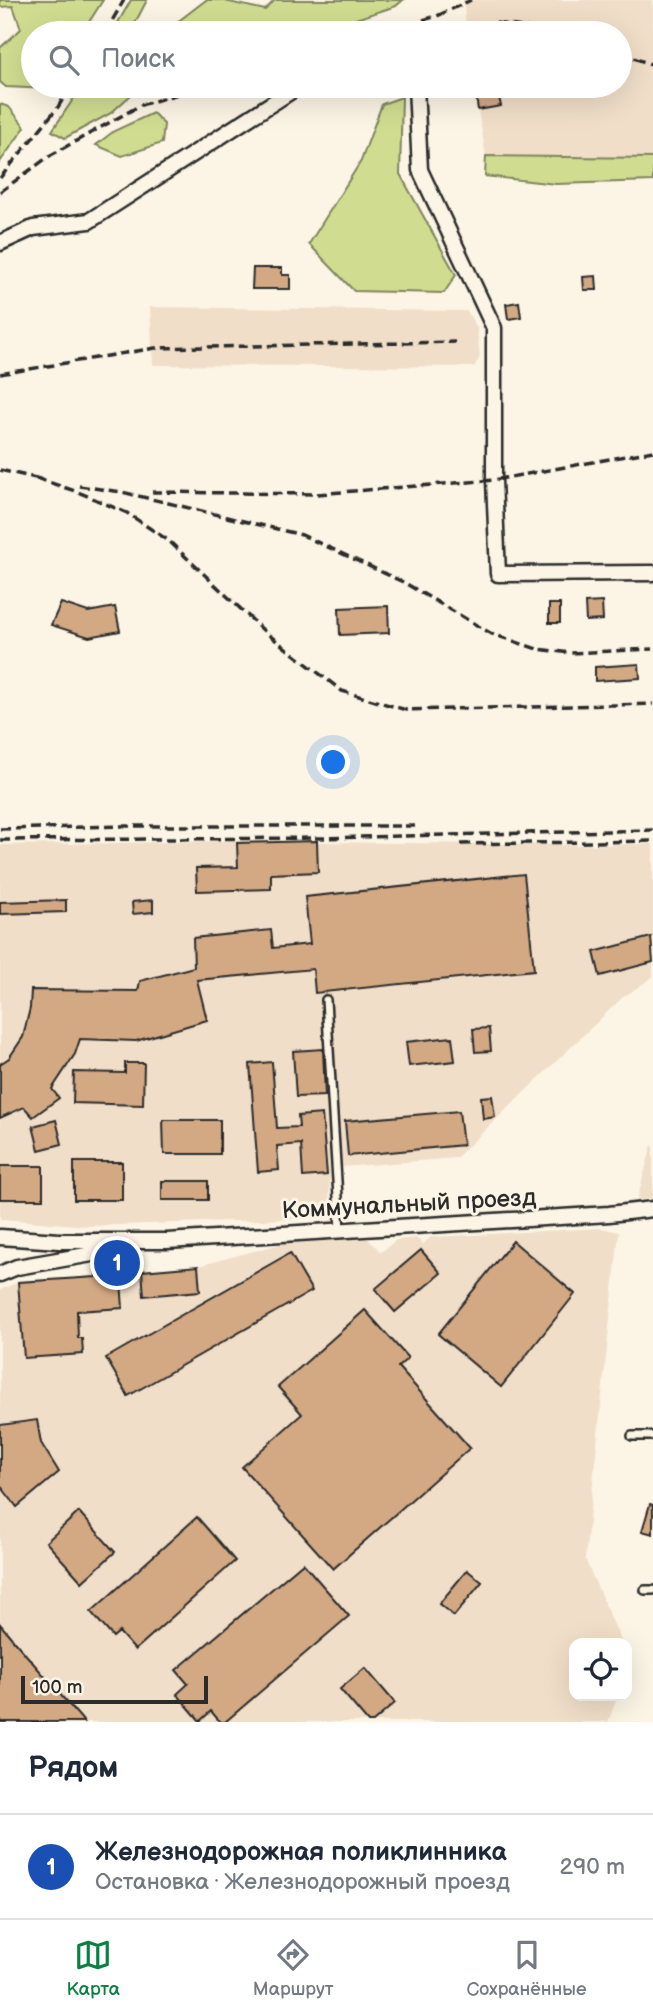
<!DOCTYPE html>
<html lang="ru">
<head>
<meta charset="utf-8">
<style>
  :root { --surface:#fff; --page:#f6f6f7; --text:#1f2937; --muted:#747a83; --line:#e0e1e3; --accent:#0b8043 }
  body { margin:0; font-family:"Balsamiq Sans",sans-serif; background:var(--page); color:var(--text) }
  .controls { position:absolute; right:21px; bottom:21px; display:grid; overflow:hidden; border-radius:14px; box-shadow:0 7px 28px #0002 }
  .controls button { width:63px; height:63px; display:grid; place-items:center; padding:0; border:0; border-bottom:2px solid var(--line); background:var(--surface); color:var(--text); font:35px sans-serif }
  .scale { position:absolute; left:21px; bottom:18px; width:187px; box-sizing:border-box; padding-left:7px; border:4px solid #2b2b2b; border-top:0; font-size:19px; line-height:24px; white-space:nowrap; color:#2b2b2b; -webkit-text-stroke:5px #fcf5e5; paint-order:stroke }
  .you { position:absolute; left:334px; top:763px; width:24px; height:24px; margin:-18px; border:5px solid #fff; border-radius:50%; background:#1a73e8; box-shadow:0 0 0 10px #1a73e833 }
  .badge { display:grid; place-items:center; width:46px; height:46px; border-radius:50%; background:var(--accent); color:#fff; font-size:23px; font-weight:700 }
  .pin { position:absolute; translate:-50% -50%; border:4px solid #fff; box-shadow:0 2px 7px #0006 }
  .list { margin:0; padding:0; list-style:none }
  h2 { display:flex; justify-content:space-between; align-items:center; height:91px; margin:0; padding:0 28px; font-size:30px }
  h2 small { font-size:23px; font-weight:400; color:var(--muted) }
  .list li { display:grid; grid-template-columns:46px 1fr auto; gap:21px; align-items:center; box-sizing:border-box; height:105px; padding:0 28px; border-top:2px solid var(--line) }
  .list b { display:block; font-size:26px; white-space:nowrap }
  .list p { margin:0; font-size:23px; white-space:nowrap; color:var(--muted) }
  .list em { font-size:23px; font-style:normal; color:var(--muted) }
  .icon { flex:none; width:38px; height:38px; fill:none; stroke:currentColor; stroke-width:2; stroke-linecap:round; stroke-linejoin:round }
  .map { position:relative; flex:none; width:653px; height:1722px; overflow:hidden }
  .search { position:absolute; background:var(--surface); box-shadow:0 7px 28px #0002; left:21px; right:21px; top:21px; height:77px; display:flex; align-items:center; gap:18px; box-sizing:border-box; padding:0 24px; border-radius:38px; color:var(--muted); font-size:26px }
  .sheet { height:196px; background:var(--surface) }
  nav { display:flex; justify-content:space-around; align-items:center; box-sizing:border-box; height:98px; border-top:2px solid var(--line); background:var(--surface); font-size:19px; color:var(--muted) }
  nav a { display:grid; justify-items:center; gap:4px }
  nav .on { color:var(--accent) }
  .map>svg:first-child { display:block }
  .built { fill:#f0dec8 }
  .green { fill:#d0dd90; stroke:#7e845e; stroke-width:2 }
  .building { fill:#d3a984; stroke:#2b2b2b; stroke-width:2 }
  .lines { fill:none; stroke-linecap:round; stroke-linejoin:round }
  .lane-casing { stroke:#2b2b2b; stroke-width:12 }
  .street-casing { stroke:#2b2b2b; stroke-width:19 }
  .lane { stroke:#fcf5e5; stroke-width:7 }
  .street { stroke:#fcf5e5; stroke-width:14 }
  .rail { stroke:#2b2b2b; stroke-width:3.5; stroke-dasharray:10 5; stroke-linecap:butt }
  .labels { text-anchor:middle; dominant-baseline:central; stroke-width:6; stroke-linejoin:round; paint-order:stroke }
  .street-label { font-size:24px; fill:#2b2b2b; stroke:#fcf5e5 }
</style>
</head>
<body>
<div class="map">
<svg width="653" height="1722" viewBox="0 0 653 1722">
  <rect width="100%" height="100%" fill="#fcf5e5"/>
  <filter id="ink" filterUnits="userSpaceOnUse"><feTurbulence type="fractalNoise" baseFrequency=".0143" numOctaves="2"/><feDisplacementMap in="SourceGraphic" scale="14" xChannelSelector="R" yChannelSelector="G"/><feConvolveMatrix kernelMatrix="1 2 1 2 8 2 1 2 1" color-interpolation-filters="sRGB"/></filter>
  <g filter="url(#ink)">
    <!-- built -->
    <path class="built" d="M463 0H653V158L486 156 474 86H620V33H467Z
      M150 307 467 311 477 328 480 357 474 367 153 365Z
      M234 841 589 845 653 844V977L622 998 456 1158 330 1168 329 1210 318 1218 89 1226 0 1219V845Z
      M653 1144V1198L637 1200 651 1148Z
      M601 1228 619 1232 585 1559 622 1643H574V1696H618L608 1722H0V1290L18 1282 96 1277V1269L120 1268 121 1272 198 1266 284 1243 368 1239 381 1252 396 1240 416 1238 423 1244 431 1237Z"/>
    <!-- green -->
    <path class="green" d="M0 0H103L82 33H33V86H51L49 89 6 87 0 82V48L21 29 13 6 0 7Z
      M131 0H147L130 33H112Z
      M206 0H220L265 10 275 0H403L396 6 313 33H163Z
      M82 86H157L132 94 111 113 65 138 52 131Z
      M402 97 400 174 456 275 444 293 354 291 309 244 361 161 382 104Z
      M0 104 9 107 25 127 0 162Z
      M153 113 164 124 162 143 122 156 96 145 114 131Z
      M486 156 653 158V181L556 184 485 176Z"/>
    <!-- building -->
    <path class="building" d="M498 93 501 106 478 110 476 97Z
      M253 268H282V275H290V289H252Z
      M596 276 597 290H584L583 277Z
      M519 302 521 317 508 319 506 304Z
      M602 602 603 620 586 621 585 603Z
      M61 603 88 612 115 607 120 631 89 637 51 625Z
      M549 604H560V623H549Z
      M388 606 389 633 340 635 339 608Z
      M639 664 640 678 595 681V667Z
      M317 841 318 872 271 874V889L197 891 196 868 238 867 237 843Z
      M524 874 534 970 315 993 313 969 197 980 207 1020 136 1041 80 1039 75 1054 52 1089 59 1098 33 1117 24 1107 0 1118V1064L9 1058 23 1037 30 1008 31 990 138 991 140 981 194 967 193 938 271 930 273 948 310 944 305 897Z
      M66 900V912L0 914V902Z
      M153 900V912L133 914 132 902Z
      M651 937 653 962 600 976 594 952Z
      M489 1028 491 1051 475 1052 473 1029Z
      M452 1037 455 1061 409 1066 406 1042Z
      M323 1049 325 1096 296 1097 293 1051Z
      M272 1062 277 1128 299 1127 298 1116 322 1114 327 1175 303 1177 301 1144 277 1146 279 1170 258 1172 250 1064Z
      M125 1063H144L143 1105 73 1103 74 1072 125 1073Z
      M492 1096 495 1117 483 1119 481 1097Z
      M459 1111 463 1145 348 1156 345 1121Z
      M56 1120 62 1144 39 1150 33 1126Z
      M163 1120H220V1154H164Z
      M74 1162H122V1200H74Z
      M0 1166H43V1199H0Z
      M162 1181H208V1200H162Z
      M513 1241 575 1294 501 1387 438 1334Z
      M421 1250 441 1273 395 1312 375 1289Z
      M290 1253 312 1291 128 1396 106 1358Z
      M198 1266 200 1291 144 1296 142 1271Z
      M120 1268 123 1308 77 1311 78 1338H82L83 1354 24 1358 18 1282 96 1277V1269Z
      M365 1310 408 1358 398 1367 470 1448 333 1569 242 1467 302 1414 278 1387Z
      M37 1420 41 1443 59 1472 17 1507 0 1485V1425Z
      M650 1504 653 1505V1534L642 1531Z
      M79 1512 115 1552 82 1582 46 1542Z
      M197 1517 235 1561 135 1650 119 1632 113 1637 91 1612Z
      M303 1563 349 1616 225 1722H220L211 1711 200 1721 177 1694 188 1684 176 1670Z
      M467 1570 482 1582 454 1616 439 1604Z
      M0 1624 15 1642 84 1722H0Z
      M365 1668 395 1703 373 1722H368L340 1689Z"/>
    <g class="lines">
      <defs>
        <path id="lane" d="M326 1000 340 1230
          M632 1436H653
          M645 1590H653"/>
        <path id="street" d="M416 86 420 170 494 328V480L498 574 653 573
          M0 243 33 228 89 221 299 86
          M0 1237 59 1241H167L609 1214 653 1209
          M0 1274 17 1267 127 1248"/>
      </defs>
      <!-- lane casing -->
      <use href="#lane" class="lane-casing"/>
      <!-- street casing -->
      <use href="#street" class="street-casing"/>
      <!-- lane -->
      <use href="#lane" class="lane"/>
      <!-- street -->
      <use href="#street" class="street"/>
      <!-- rail -->
      <path class="rail" d="M423 20 437 16 471 0
        M391 29 496 23 564 33
        M105 33 124 0
        M620 53 653 65
        M0 178 58 107 71 86
        M0 192 51 155 141 105 205 86
        M0 374 155 348 455 342
        M0 470 45 480
        M36 478 78 492 127 513 169 541 265 632 342 691 406 710 653 704
        M79 486 122 492 302 535 403 582 492 634 537 649 571 653 653 649
        M152 492 316 494 494 480 653 451
        M0 829 124 826H415
        M0 840 321 838 653 830
        M461 844 653 841"/>
    </g>
  </g>
  <g class="labels">
    <!-- street labels -->
    <g class="street-label">
      <text transform="translate(409 1204) rotate(-3)">Коммунальный проезд</text>
    </g>
  </g>
</svg>
<div class="controls">
<button><svg class="icon" aria-label="locate" viewBox="0 0 24 24"><circle cx="12" cy="12" r="6"/><path d="M12 2v4M12 18v4M2 12h4M18 12h4"/></svg></button>
</div>
<div class="scale">100 m</div>
<div class="you"></div>
<div class="pin badge" style="left:117px;top:1263px;background:#1a4fb4">1</div>
<div class="search"><svg class="icon" aria-label="search" viewBox="0 0 24 24"><circle cx="10" cy="10" r="6"/><path d="M15 15l6 6"/></svg>Поиск</div>
</div>
<section class="sheet">
<h2>Рядом<small></small></h2>
<ul class="list">
<li><span class="badge" style="background:#1a4fb4">1</span><div><b>Железнодорожная поликлинника</b><p>Остановка · Железнодорожный проезд</p></div><em>290 m</em></li>
</ul>
</section>
<nav>
<a class="on"><svg class="icon" aria-label="map" viewBox="0 0 24 24"><path d="M3 6l6-2 6 2 6-2v14l-6 2-6-2-6 2zM9 4v14M15 6v14"/></svg>Карта</a>
<a><svg class="icon" aria-label="directions" viewBox="0 0 24 24"><path d="M12 3l9 9-9 9-9-9zM9 14v-3h6M13 9l2 2-2 2"/></svg>Маршрут</a>
<a><svg class="icon" aria-label="saved" viewBox="0 0 24 24"><path d="M7 4h10v16l-5-4-5 4z"/></svg>Сохранённые</a>
</nav>
</body>
</html>
